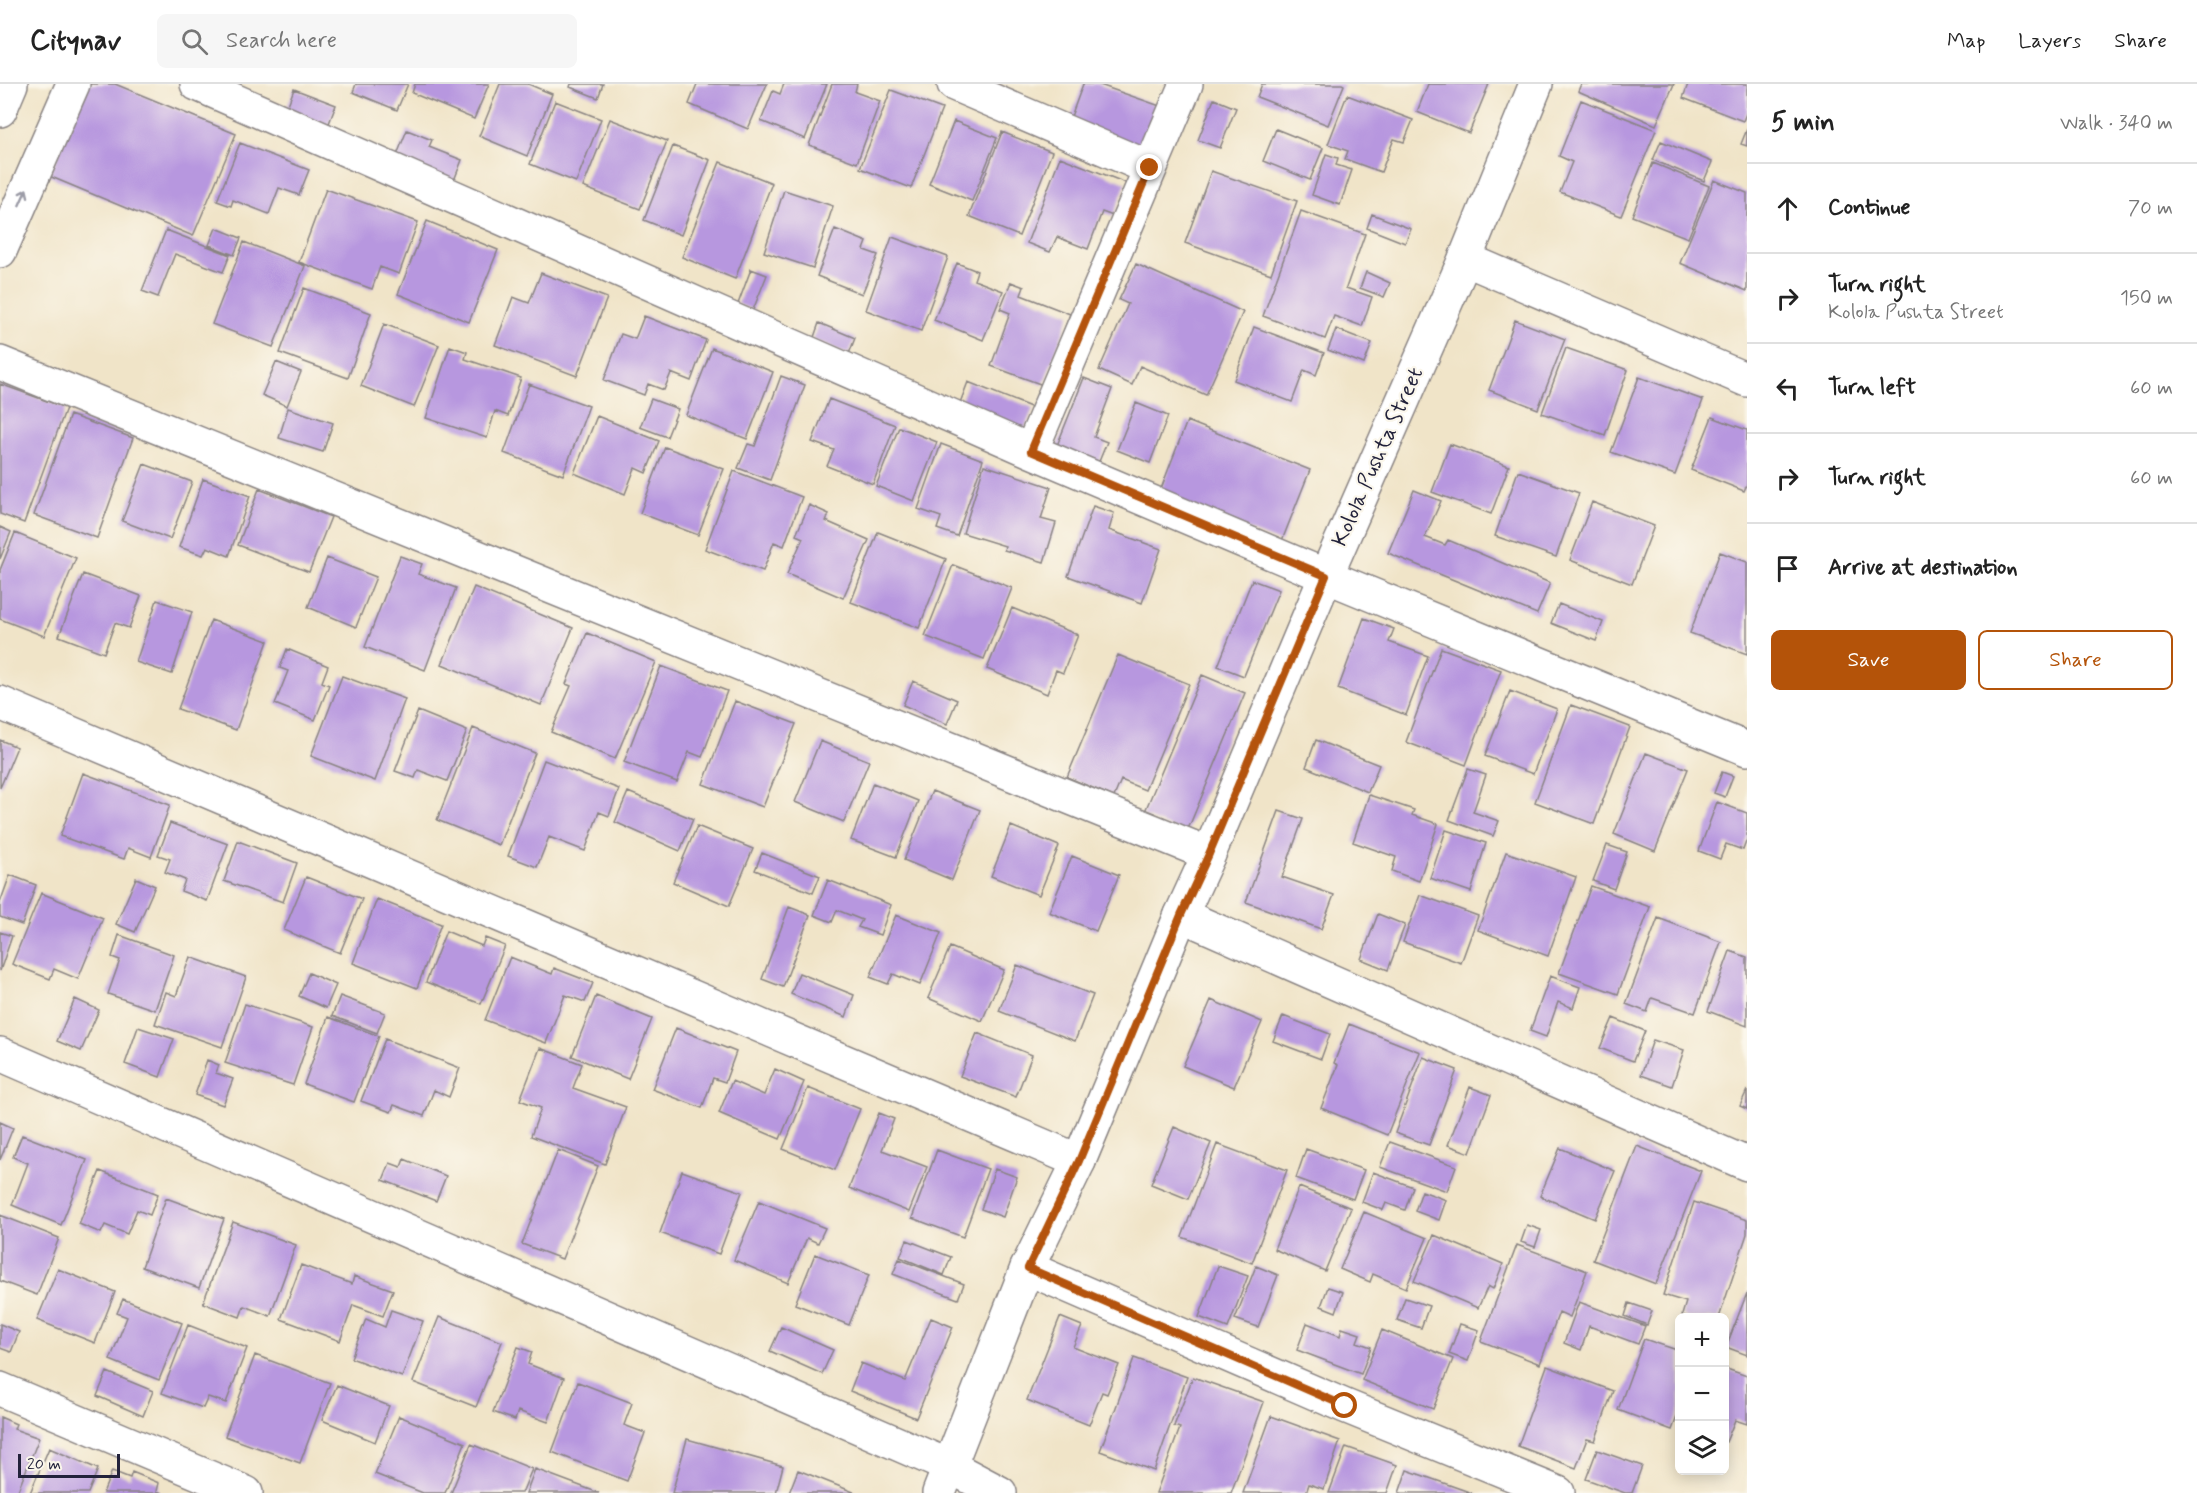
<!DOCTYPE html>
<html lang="en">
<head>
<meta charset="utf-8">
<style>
  :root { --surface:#fff; --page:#f6f6f6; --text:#222; --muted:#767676; --line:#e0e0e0; --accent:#b45309 }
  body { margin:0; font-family:Mynerve,sans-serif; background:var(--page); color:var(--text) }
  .controls { position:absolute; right:18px; bottom:18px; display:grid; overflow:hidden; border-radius:9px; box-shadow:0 3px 15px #0003 }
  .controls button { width:54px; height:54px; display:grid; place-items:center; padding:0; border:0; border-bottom:2px solid var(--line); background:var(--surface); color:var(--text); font:30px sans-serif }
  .scale { position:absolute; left:18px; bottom:15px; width:102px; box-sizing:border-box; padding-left:6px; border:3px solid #22223b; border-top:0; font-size:16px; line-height:21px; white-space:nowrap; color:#22223b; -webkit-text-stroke:4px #fbf7ec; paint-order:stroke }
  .stop { position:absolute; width:18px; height:18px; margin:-14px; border:4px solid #b45309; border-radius:50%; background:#fff }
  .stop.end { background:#b45309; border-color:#fff; box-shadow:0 2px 6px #0008 }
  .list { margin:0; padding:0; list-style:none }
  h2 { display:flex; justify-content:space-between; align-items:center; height:78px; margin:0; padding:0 24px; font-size:26px }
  h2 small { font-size:20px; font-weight:400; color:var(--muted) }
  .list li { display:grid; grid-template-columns:39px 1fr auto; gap:18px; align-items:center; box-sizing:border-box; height:90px; padding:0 24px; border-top:2px solid var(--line) }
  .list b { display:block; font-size:22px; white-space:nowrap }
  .list p { margin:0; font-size:20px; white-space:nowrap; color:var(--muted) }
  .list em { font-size:20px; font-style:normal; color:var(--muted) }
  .actions { display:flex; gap:12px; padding:18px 24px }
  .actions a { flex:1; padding:14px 0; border:2px solid var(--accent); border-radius:9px; text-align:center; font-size:21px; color:var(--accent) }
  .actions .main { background:var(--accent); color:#fff }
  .icon { flex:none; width:33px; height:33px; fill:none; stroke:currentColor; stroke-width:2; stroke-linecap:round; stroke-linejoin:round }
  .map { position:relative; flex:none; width:1747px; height:1409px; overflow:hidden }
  header { display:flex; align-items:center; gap:36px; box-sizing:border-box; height:84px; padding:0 30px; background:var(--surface); border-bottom:2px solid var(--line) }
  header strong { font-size:28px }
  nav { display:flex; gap:33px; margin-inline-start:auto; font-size:21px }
  .search { width:420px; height:54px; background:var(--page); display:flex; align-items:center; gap:15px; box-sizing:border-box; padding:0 21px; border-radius:9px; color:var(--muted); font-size:22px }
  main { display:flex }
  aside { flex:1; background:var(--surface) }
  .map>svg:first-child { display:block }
  .building { fill:#b797df }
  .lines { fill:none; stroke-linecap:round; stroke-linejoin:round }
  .minor-casing { stroke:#898382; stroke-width:36 }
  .major-casing { stroke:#898382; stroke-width:36 }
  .minor { stroke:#fff; stroke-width:33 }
  .major { stroke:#fff; stroke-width:33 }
  .oneway { stroke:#9c9ca7 }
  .route { stroke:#b45309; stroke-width:8 }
  .labels { text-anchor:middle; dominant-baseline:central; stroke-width:4.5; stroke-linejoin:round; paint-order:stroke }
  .street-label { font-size:22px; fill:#22223b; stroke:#fbf7ec }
</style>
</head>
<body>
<header>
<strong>Citynav</strong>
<div class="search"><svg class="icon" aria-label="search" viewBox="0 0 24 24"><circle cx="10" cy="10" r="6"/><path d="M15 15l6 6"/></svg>Search here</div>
<nav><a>Map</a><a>Layers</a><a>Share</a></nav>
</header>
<main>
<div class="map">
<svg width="1747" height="1409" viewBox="0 0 1747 1409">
  <rect width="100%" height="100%" fill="#fbf7ec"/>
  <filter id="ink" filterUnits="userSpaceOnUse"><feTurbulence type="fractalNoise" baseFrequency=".0167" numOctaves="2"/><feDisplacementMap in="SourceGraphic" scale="12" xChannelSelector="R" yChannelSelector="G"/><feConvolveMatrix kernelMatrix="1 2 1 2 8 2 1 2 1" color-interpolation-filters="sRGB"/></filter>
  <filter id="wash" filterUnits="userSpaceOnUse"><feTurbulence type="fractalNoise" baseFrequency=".008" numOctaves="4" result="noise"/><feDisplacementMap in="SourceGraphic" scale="24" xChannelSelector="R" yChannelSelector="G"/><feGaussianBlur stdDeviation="1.35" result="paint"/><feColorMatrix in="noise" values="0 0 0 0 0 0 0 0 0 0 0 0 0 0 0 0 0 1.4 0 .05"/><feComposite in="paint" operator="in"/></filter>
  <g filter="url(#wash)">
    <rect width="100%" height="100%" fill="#f0e4c8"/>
    <g id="blocks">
      <!-- building -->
      <path class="building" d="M88 0H115L236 50 193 152 49 92Z
        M356 0H408L397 26 353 8Z
        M415 0H489L474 35 412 9Z
        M500 0H528L552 10 527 72 479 52Z
        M571 0H603L598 14 570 3Z
        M697 0H767L748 45 689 20Z
        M784 0H827L805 55 761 37 773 7 780 10Z
        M832 0H857L855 8 880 17 857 79 809 61Z
        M1083 0H1097L1160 22 1144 65 1069 38Z
        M1262 0H1342L1344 1 1328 41 1257 13Z
        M1428 0H1489L1469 49 1417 28Z
        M1581 0H1674L1656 41 1578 7Z
        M1688 0H1747V27L1743 37 1683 14Z
        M294 5 336 21 328 42 286 26Z
        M891 6 942 25 911 104 860 84Z
        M1347 11 1413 36 1404 58 1394 55 1381 88 1345 75 1348 67 1328 60Z
        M1214 15 1236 24 1220 64 1198 56Z
        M1581 16 1656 46 1621 132 1560 108 1572 78 1559 72Z
        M555 17 601 35 576 98 530 80Z
        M610 35 667 57 640 125 583 103Z
        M954 37 997 54 972 117 929 100Z
        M1276 45 1323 64 1310 96 1263 77Z
        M1747 45V62L1741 60Z
        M407 46 432 56 429 63 462 76 453 99 395 76Z
        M1002 48 1052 68 1019 152 969 132Z
        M1661 57 1712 78 1704 97 1653 76Z
        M240 59 309 86 299 111 279 104 269 130 233 116 231 122 217 117Z
        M673 62 710 76 681 151 644 136Z
        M1326 70 1338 74 1336 81 1352 86 1340 121 1312 111Z
        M1060 73 1126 99 1113 132 1102 128 1088 165 1057 153 1050 168 1027 159Z
        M720 78 772 99 735 195 682 173Z
        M1653 79 1709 102 1688 154 1632 132Z
        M1211 87 1297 117 1271 190 1185 159Z
        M1714 96 1747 109V207L1680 179Z
        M326 105 418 138 399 190 380 183 372 205 299 178Z
        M784 106 833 122 813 184 764 168Z
        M1301 127 1365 150 1346 204 1372 213 1362 242 1334 232 1325 255 1263 232Z
        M1372 130 1411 145 1405 159 1367 144Z
        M427 137 498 166 469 238 398 210Z
        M216 144 241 154 234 171 209 161Z
        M835 145 867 158 864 166 878 171 862 210 817 192Z
        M166 146 230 171 223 188 175 170 158 213 142 207Z
        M892 153 948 173 921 247 866 226Z
        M244 158 305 182 273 263 212 240Z
        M957 179 977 187 974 196 1003 207 983 256 934 236Z
        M1136 180 1243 228 1206 311 1140 282 1132 301 1099 286 1128 220 1119 216Z
        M751 185 767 191 753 226 738 220Z
        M1366 188 1390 199 1384 213 1360 204Z
        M541 189 607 214 577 292 495 261 513 213 529 219Z
        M1011 198 1024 203 1021 211 1070 230 1043 301 991 282 1010 229 1000 225Z
        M304 204 371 229 348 294 280 269Z
        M644 232 706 256 691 297 671 289 664 306 648 300 644 311 604 296 621 250 635 255Z
        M1515 236 1565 255 1538 325 1489 306Z
        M819 239 855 254 849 270 813 256Z
        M384 240 439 261 414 323 361 302Z
        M1254 243 1324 269 1316 291 1304 286 1292 318 1234 296Z
        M1336 245 1372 259 1364 280 1328 266Z
        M450 262 467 268 465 275 521 294 508 332 495 327 487 354 426 334Z
        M712 264 773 288 747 355 686 331Z
        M1566 264 1628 286 1605 351 1542 329Z
        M276 278 301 288 287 322 262 311Z
        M781 292 805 301 770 396 738 384 748 360 755 362Z
        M1639 293 1703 316 1675 391 1611 368Z
        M1084 294 1112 305 1094 353 1107 358 1098 380 1056 364Z
        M968 298 1033 324 1023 349 958 324Z
        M0 300 66 324 24 439 0 430Z
        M529 300 589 322 563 391 504 369Z
        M651 315 678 325 667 353 640 343Z
        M829 315 895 341 873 400 827 382 834 366 812 358Z
        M1136 319 1168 332 1150 379 1117 366Z
        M288 324 333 339 323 368 279 354Z
        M70 331 133 354 97 454 34 431Z
        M597 332 659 357 646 389 635 384 625 410 574 389Z
        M1712 333 1747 346V400L1744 407 1691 386Z
        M1187 337 1310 386 1281 459 1159 410Z
        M899 343 937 358 914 417 876 402Z
        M941 360 983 376 957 452 937 445 941 433 918 425Z
        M1450 360 1509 382 1491 430 1432 408Z
        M665 363 724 385 698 451 640 429Z
        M144 380 192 398 170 455 122 437Z
        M984 381 1051 403 1041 435 1056 439 1044 478 1004 466 1005 462 963 449Z
        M734 387 802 413 784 462 774 458 763 487 705 465Z
        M1518 387 1579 409 1556 473 1495 452Z
        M203 395 250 412 229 472 207 463 203 471 179 463Z
        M259 405 331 433 309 488 238 461Z
        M1414 406 1441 417 1425 453 1445 461 1448 456 1550 499 1537 530 1388 469Z
        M1592 418 1654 442 1632 500 1570 476Z
        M809 421 829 430 826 437 869 456 843 514 787 490 803 454 796 451Z
        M1093 422 1114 429 1109 446 1161 465 1142 519 1068 492Z
        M0 443 11 448 0 475Z
        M878 448 946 475 919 544 851 518Z
        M15 449 76 474 44 552 0 535V486Z
        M1720 468 1747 478V570L1690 549Z
        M400 472 422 480 418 490 456 504 425 586 365 563Z
        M327 474 376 493 356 543 308 523Z
        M953 481 1012 504 984 575 925 552Z
        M83 490 141 512 129 544 115 539 104 569 59 552Z
        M1252 496 1279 506 1244 592 1218 582Z
        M474 503 573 544 541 621 442 580Z
        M157 516 192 528 172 590 136 578Z
        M1559 520 1603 538 1596 557 1551 539Z
        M1012 524 1078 551 1063 589 1056 586 1047 610 987 585Z
        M1364 534 1394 545 1389 558 1428 572 1406 631 1338 605Z
        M211 536 268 557 236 646 178 625Z
        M587 549 656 578 615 675 551 648 571 602 566 600Z
        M1441 564 1501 586 1466 681 1406 658Z
        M287 565 328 582 322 598 329 601 315 636 275 620 288 587 280 584Z
        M1118 571 1189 600 1145 706 1121 696 1114 713 1067 693Z
        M661 582 727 607 702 673 689 668 677 698 624 678Z
        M1202 591 1245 609 1186 750 1143 732Z
        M342 592 405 615 375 697 311 672Z
        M913 597 957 616 947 640 903 621Z
        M1510 607 1557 625 1533 690 1485 672Z
        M735 617 796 640 763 723 703 700Z
        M1571 621 1630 643 1594 740 1535 718Z
        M418 627 467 647 447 697 418 686 415 694 395 687Z
        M473 644 535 669 499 761 437 736Z
        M0 656 17 663 0 704Z
        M1316 656 1379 681 1368 708 1306 683Z
        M820 657 869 677 844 738 795 718Z
        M1646 669 1688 685 1655 767 1614 750Z
        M544 676 619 705 609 732 599 728 585 767 549 753 537 783 508 772Z
        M1468 685 1486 691 1473 728 1499 737 1493 752 1449 736Z
        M1722 688 1733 692 1725 713 1714 709Z
        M83 689 170 721 151 773 128 764 124 775 60 752Z
        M873 699 918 717 896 773 851 756Z
        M932 707 980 726 952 796 904 776Z
        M628 708 693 735 680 767 615 738Z
        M1369 711 1414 726 1412 731 1438 740 1419 797 1392 787 1396 773 1353 758Z
        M1717 718 1747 729V755L1743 766 1726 760 1720 775 1699 767Z
        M1279 727 1303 735 1282 793 1334 811 1321 845 1246 818Z
        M170 739 228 760 207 817 181 807 185 796 165 788 170 775 158 771Z
        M697 742 753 765 729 822 673 798Z
        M1011 742 1059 762 1039 811 991 792Z
        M1446 746 1486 759 1471 808 1430 794Z
        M238 757 297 779 283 818 224 797Z
        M1607 761 1627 768 1614 805 1593 797Z
        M1506 768 1576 793 1548 872 1478 846Z
        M762 769 820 792 813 809 755 786Z
        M1072 772 1119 791 1096 847 1049 828Z
        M10 791 36 801 22 841 0 833V819Z
        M306 793 362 815 340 869 284 846Z
        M136 794 155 802 135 848 116 840Z
        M828 796 891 821 880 851 858 843 862 836 837 826 832 838 814 831Z
        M1591 802 1650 823 1618 910 1559 889Z
        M41 809 103 834 78 895 54 885 50 895 12 880Z
        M1420 811 1478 832 1461 879 1403 858Z
        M377 815 441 840 417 904 353 879Z
        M789 823 810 831 783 903 762 895Z
        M1378 830 1405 841 1388 886 1361 875Z
        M896 831 941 849 920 901 893 890 888 900 870 893Z
        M1658 834 1721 858 1695 929 1652 914 1647 928 1626 920Z
        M446 847 482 862 485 854 505 862 481 920 426 898Z
        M0 848 12 852 0 887Z
        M119 851 174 871 155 926 108 910 120 876 112 873Z
        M950 863 1004 886 982 937 928 914Z
        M1730 867 1747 873V942L1708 927Z
        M190 873 246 893 222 963 155 940 166 908 176 912Z
        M510 873 552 890 554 884 593 899 585 918 565 911 546 959 485 936Z
        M1017 881 1093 911 1075 957 999 927Z
        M309 889 336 901 326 924 299 912Z
        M799 889 854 911 846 933 791 910Z
        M1550 892 1580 903 1573 924 1558 918 1546 953 1530 947Z
        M340 912 385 929 377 949 332 932Z
        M596 912 652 935 628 995 572 972Z
        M75 915 99 926 81 967 57 957Z
        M1211 916 1262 938 1234 1003 1183 982Z
        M245 920 313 943 293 1001 225 979Z
        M1283 932 1330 950 1321 975 1273 957Z
        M328 933 379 952 354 1018 304 1000Z
        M1613 934 1645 947 1633 977 1600 964Z
        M1349 940 1420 968 1387 1051 1321 1024 1338 981 1334 979Z
        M138 943 174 955 160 993 125 980Z
        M676 944 736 968 725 998 713 994 702 1024 652 1005Z
        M977 949 1032 971 1016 1013 960 992Z
        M385 955 460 984 449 1013 434 1006 424 1032 394 1021 391 1028 361 1017Z
        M1653 956 1684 966 1672 1002 1641 991Z
        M540 964 582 980 573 1004 626 1023 605 1080 531 1052 541 1024 520 1016Z
        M1423 973 1457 986 1429 1061 1395 1049Z
        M207 976 219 981 216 989 233 995 223 1021 195 1011Z
        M775 985 804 998 780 1055 719 1029 732 997 764 1011Z
        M1470 1003 1491 1011 1470 1069 1448 1061Z
        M808 1004 860 1025 835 1086 783 1065Z
        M1747 1006V1025L1740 1022Z
        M879 1029 894 1035 882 1066 927 1083 909 1128 849 1104Z
        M0 1038 13 1044 0 1076Z
        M1174 1043 1211 1059 1188 1115 1151 1100Z
        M22 1051 87 1076 61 1141 12 1121 28 1079 13 1073Z
        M1390 1058 1456 1082 1447 1107 1380 1083Z
        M1217 1060 1287 1086 1252 1179 1182 1153Z
        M1637 1062 1701 1087 1656 1200 1593 1176Z
        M1560 1064 1615 1087 1595 1135 1540 1112Z
        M1306 1065 1364 1086 1353 1115 1296 1094Z
        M558 1066 598 1082 562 1175 522 1160Z
        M937 1066 988 1085 963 1153 912 1134Z
        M404 1075 446 1092 436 1117 383 1096 390 1079 401 1083Z
        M995 1085 1017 1093 1003 1133 981 1125Z
        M100 1087 158 1110 150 1131 137 1126 127 1150 105 1141 101 1149 79 1140Z
        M682 1087 742 1108 719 1170 660 1149Z
        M1373 1088 1413 1103 1405 1126 1386 1119 1383 1126 1362 1118Z
        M1299 1103 1351 1124 1325 1187 1274 1165Z
        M1422 1107 1446 1116 1439 1136 1415 1127Z
        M166 1114 224 1135 199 1204 142 1183Z
        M759 1117 825 1144 818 1159 807 1154 788 1199 734 1176Z
        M1694 1118 1747 1136V1150L1719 1234H1688L1682 1231 1686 1218 1663 1211Z
        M1364 1128 1427 1154 1406 1204 1373 1190 1370 1198 1340 1185Z
        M0 1131 59 1154 37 1211 0 1197Z
        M233 1138 296 1161 270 1232 244 1222 240 1233 203 1219Z
        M1527 1141 1541 1146 1535 1163 1521 1158Z
        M1434 1151 1503 1180 1493 1205 1488 1202 1478 1224 1414 1197Z
        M907 1156 951 1173 944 1191 900 1173Z
        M1517 1161 1587 1187 1570 1233 1559 1228 1540 1280 1481 1257Z
        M815 1170 869 1191 849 1241 795 1220Z
        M899 1175 964 1200 958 1215 893 1190Z
        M301 1181 352 1200 354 1192 393 1206 383 1232 353 1221 340 1257 281 1235Z
        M1218 1182 1248 1192 1228 1244 1199 1233Z
        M1256 1182 1278 1191 1258 1243 1235 1235Z
        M58 1185 115 1208 95 1259 37 1236Z
        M1328 1203 1343 1208 1336 1228 1321 1222Z
        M1747 1209V1271L1726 1263Z
        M1405 1214 1429 1222 1421 1244 1397 1236Z
        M123 1215 182 1239 159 1296 110 1276 127 1233 117 1229Z
        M1579 1218 1645 1242 1638 1260 1589 1242 1581 1266 1564 1259Z
        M1629 1219 1652 1227 1647 1241 1625 1232Z
        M391 1226 423 1237 402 1293 351 1274 366 1235 385 1243Z
        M439 1233 502 1258 476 1323 413 1298Z
        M1060 1233 1082 1242 1073 1263 1119 1281 1107 1310 1102 1308 1089 1341 1027 1316Z
        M931 1234 953 1243 916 1334 850 1307 861 1279 905 1297Z
        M1307 1239 1340 1252 1342 1244 1360 1250 1357 1258 1371 1263 1361 1290 1297 1266Z
        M0 1240 19 1248 11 1268 0 1264Z
        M1460 1240 1479 1246 1468 1277 1449 1270Z
        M188 1241 247 1264 226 1319 208 1313 203 1324 162 1309Z
        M781 1243 833 1266 822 1290 770 1267Z
        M1382 1246 1453 1275 1433 1325 1362 1296Z
        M1644 1255 1680 1267V1325L1672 1346 1618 1326Z
        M518 1263 532 1268 528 1280 564 1294 548 1338 518 1327 515 1336 493 1328Z
        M255 1271 330 1299 300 1379 225 1352Z
        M1134 1274 1187 1293 1154 1387 1100 1367Z
        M1547 1282 1613 1307 1595 1357 1587 1355 1576 1384 1518 1362Z
        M1724 1284 1747 1292V1340L1735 1336 1726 1358 1724 1357Z
        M107 1288 153 1307 143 1332 97 1312Z
        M1193 1293 1264 1318 1231 1409H1156L1180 1344 1174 1342Z
        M578 1298 632 1319 624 1341 645 1349 627 1397 552 1368Z
        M337 1301 389 1322 375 1358 322 1336Z
        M399 1332 465 1359 445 1409H423L375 1390Z
        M1271 1332 1340 1357 1324 1405 1309 1400 1306 1409H1243Z
        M0 1333 16 1340 14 1345 39 1354 17 1409H0Z
        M687 1355 783 1382 776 1409H672Z
        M471 1360 532 1385 522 1409H451Z
        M1346 1363 1397 1381 1387 1409H1329Z
        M49 1364 98 1385 88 1409H30Z
        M1597 1366 1642 1382 1632 1409H1625L1586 1395Z
        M535 1385 599 1409H526Z
        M798 1386 856 1409H789Z
        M1407 1386 1472 1409H1399Z
        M112 1387 130 1394 132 1388 159 1399 157 1407 162 1409H103Z"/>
    </g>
  </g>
  <g filter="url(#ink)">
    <use href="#blocks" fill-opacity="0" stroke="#898382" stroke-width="1.5"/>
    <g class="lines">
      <defs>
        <path id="minor" d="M197 0 1031 367 1326 492 1747 665
          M954 0 1150 84
          M0 26 11 0
          M0 167 73 0
          M1465 175 1747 296
          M0 279 1209 770
          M1031 367 1186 0
          M0 619 1079 1077
          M1181 831 1747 1080
          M0 970 951 1383 1000 1409
          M1027 1184 1345 1322 1558 1409
          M0 1305 246 1409"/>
        <path id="major" d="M939 1409 1027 1184 1079 1077 1181 831 1209 770 1326 492 1465 175 1536 0"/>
      </defs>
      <!-- minor casing -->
      <use href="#minor" class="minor-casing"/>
      <!-- major casing -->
      <use href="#major" class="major-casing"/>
      <!-- minor -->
      <use href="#minor" class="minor"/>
      <!-- major -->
      <use href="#major" class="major"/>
    </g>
    <!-- one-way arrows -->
    <defs><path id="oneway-shaft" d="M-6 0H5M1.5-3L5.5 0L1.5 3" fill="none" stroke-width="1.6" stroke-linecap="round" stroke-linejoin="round" transform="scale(1.5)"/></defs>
    <use class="oneway" href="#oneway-shaft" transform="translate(23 113) rotate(-66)"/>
  </g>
  <g class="lines" filter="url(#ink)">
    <!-- route -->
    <path class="route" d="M1150 84 1031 367 1326 492 1209 770 1181 831 1079 1077 1028 1184 1345 1322"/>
  </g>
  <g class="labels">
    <!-- street labels -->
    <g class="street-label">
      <text transform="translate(1378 373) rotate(-66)">Kolola Pushta Street</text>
    </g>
  </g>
</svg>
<div class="controls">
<button>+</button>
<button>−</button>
<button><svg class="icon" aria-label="layers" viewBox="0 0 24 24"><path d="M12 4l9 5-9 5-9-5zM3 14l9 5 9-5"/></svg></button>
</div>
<div class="scale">20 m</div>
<div class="stop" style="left:1345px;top:1322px"></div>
<div class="stop end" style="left:1150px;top:84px"></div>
</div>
<aside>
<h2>5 min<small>Walk · 340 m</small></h2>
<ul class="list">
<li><svg class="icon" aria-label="ahead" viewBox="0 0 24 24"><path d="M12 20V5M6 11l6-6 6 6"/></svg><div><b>Continue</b></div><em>70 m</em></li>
<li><svg class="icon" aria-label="right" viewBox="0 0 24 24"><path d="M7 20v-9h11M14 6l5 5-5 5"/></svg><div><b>Turn right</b><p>Kolola Pushta Street</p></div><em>150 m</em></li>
<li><svg class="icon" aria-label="left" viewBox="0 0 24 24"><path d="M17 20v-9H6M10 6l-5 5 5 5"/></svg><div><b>Turn left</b></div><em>60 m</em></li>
<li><svg class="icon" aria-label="right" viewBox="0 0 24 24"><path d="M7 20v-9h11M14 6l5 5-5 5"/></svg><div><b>Turn right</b></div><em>60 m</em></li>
<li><svg class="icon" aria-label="arrive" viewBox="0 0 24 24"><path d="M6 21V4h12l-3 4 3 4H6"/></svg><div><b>Arrive at destination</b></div></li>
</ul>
<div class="actions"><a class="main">Save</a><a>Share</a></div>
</aside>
</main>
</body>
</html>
